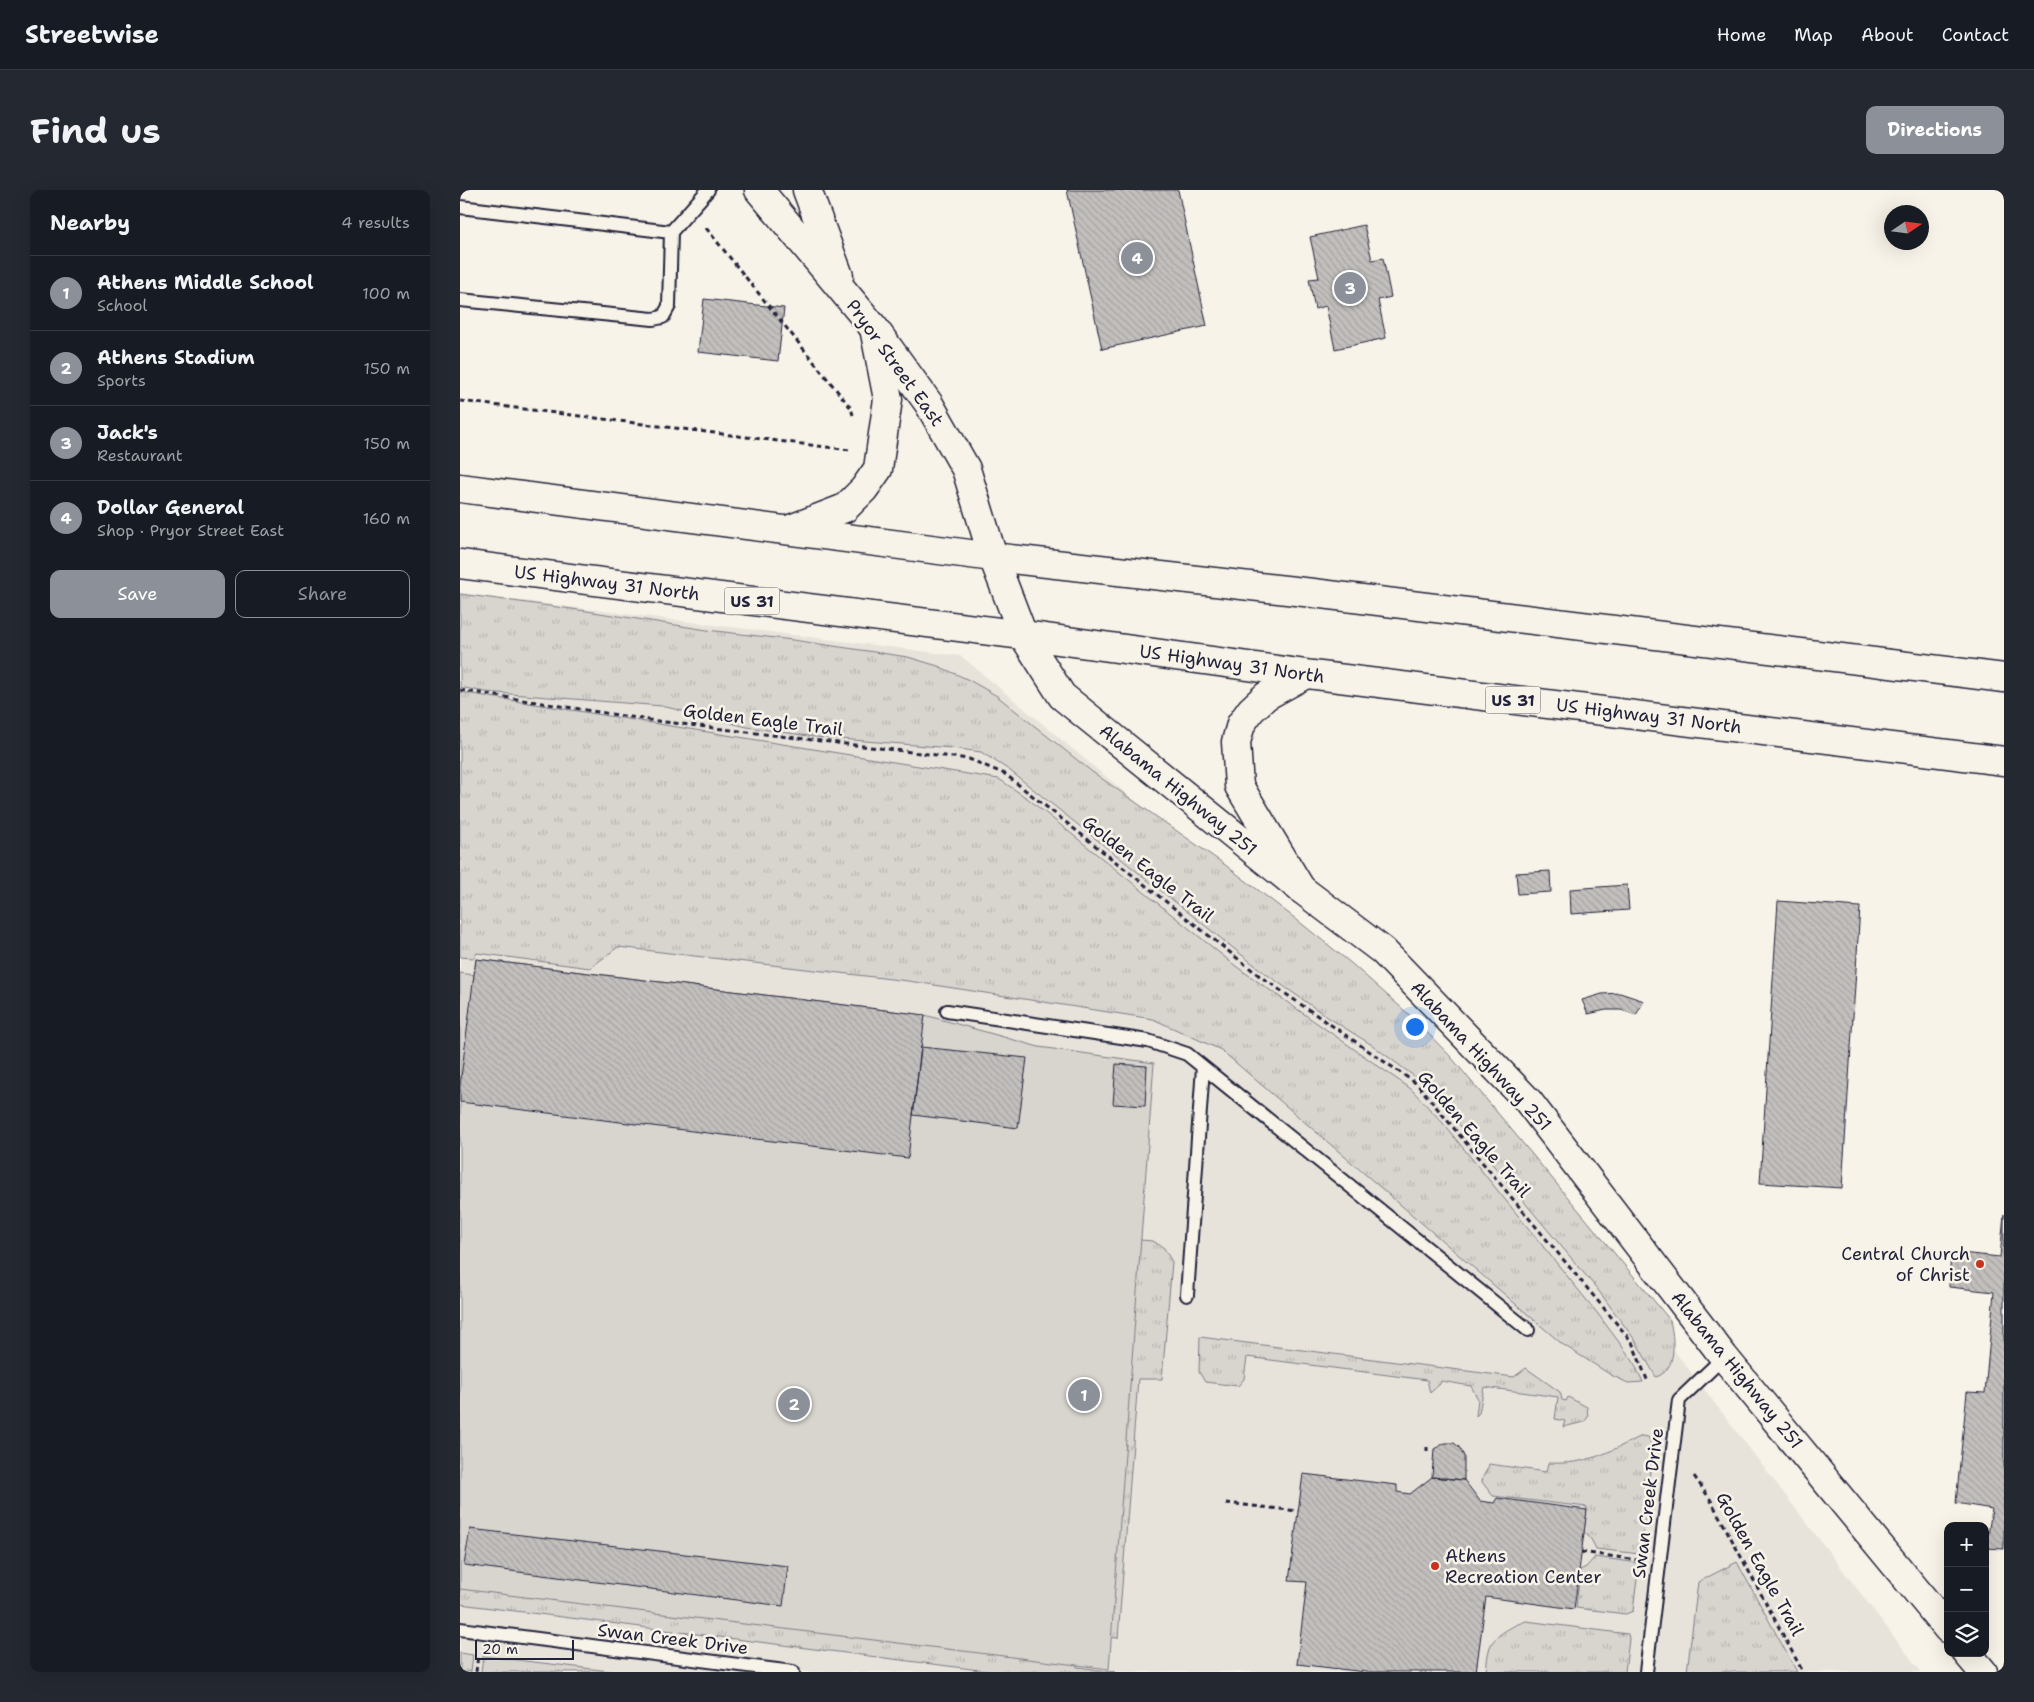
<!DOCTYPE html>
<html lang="en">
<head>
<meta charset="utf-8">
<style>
  :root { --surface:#171b24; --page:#242831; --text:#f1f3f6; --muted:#9ea1a6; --line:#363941; --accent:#8c9099 }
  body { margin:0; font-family:"Shantell Sans",sans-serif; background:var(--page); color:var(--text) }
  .controls { position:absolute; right:15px; bottom:15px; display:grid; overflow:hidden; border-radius:10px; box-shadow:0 5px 20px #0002 }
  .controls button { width:45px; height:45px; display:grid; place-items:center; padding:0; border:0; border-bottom:1px solid var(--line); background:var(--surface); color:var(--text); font:25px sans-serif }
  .compass { position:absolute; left:1424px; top:15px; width:45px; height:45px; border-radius:50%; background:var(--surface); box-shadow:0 5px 20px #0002; rotate:77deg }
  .scale { position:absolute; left:15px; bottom:12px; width:99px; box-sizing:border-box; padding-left:5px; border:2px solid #22223b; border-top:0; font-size:14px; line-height:18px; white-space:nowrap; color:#22223b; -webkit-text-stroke:4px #f7f3e8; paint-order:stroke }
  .you { position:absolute; left:954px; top:836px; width:18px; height:18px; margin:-12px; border:4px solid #fff; border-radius:50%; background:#1a73e8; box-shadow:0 0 0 8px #1a73e833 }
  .badge { display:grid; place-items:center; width:32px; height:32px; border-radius:50%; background:var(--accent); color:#fff; font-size:16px; font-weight:700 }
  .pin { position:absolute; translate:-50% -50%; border:2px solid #fff; box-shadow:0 1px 5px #0006 }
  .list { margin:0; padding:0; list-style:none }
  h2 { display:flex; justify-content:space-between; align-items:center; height:65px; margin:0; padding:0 20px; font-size:21px }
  h2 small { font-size:16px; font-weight:400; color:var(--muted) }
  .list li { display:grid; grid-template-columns:32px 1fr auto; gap:15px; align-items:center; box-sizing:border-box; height:75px; padding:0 20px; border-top:1px solid var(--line) }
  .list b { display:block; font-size:19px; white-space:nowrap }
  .list p { margin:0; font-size:16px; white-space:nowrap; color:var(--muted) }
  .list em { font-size:16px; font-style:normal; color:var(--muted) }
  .actions { display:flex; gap:10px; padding:15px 20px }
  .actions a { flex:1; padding:11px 0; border:1px solid var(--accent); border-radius:10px; text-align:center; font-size:18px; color:var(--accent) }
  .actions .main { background:var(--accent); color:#fff }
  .icon { flex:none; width:28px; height:28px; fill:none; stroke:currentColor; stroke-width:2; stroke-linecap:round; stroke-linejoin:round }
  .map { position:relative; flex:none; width:1544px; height:1482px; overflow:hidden; border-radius:10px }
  header { display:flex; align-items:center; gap:30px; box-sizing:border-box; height:70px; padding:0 25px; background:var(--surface); border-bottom:1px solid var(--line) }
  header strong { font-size:24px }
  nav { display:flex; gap:28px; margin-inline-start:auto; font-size:18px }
  .intro { display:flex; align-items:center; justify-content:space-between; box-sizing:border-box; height:120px; padding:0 30px }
  h1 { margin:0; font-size:35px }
  .button { padding:12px 22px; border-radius:10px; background:var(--accent); color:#fff; font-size:18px; font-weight:700 }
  main { display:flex; gap:30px; padding:0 30px }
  aside { flex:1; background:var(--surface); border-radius:10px; box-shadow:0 5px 20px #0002 }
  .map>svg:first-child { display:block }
  .built { fill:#e7e3db }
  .grass { fill:url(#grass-tufts); stroke:#7d7c85 }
  .green { fill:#d8d5cf; stroke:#7d7c85 }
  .building { fill:url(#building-back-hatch); stroke:#22223b }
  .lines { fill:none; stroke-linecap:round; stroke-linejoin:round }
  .service-casing { stroke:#22223b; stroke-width:16 }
  .tertiary-casing { stroke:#22223b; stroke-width:31 }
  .secondary-casing { stroke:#22223b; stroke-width:31 }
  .primary-casing { stroke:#22223b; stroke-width:31 }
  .path { stroke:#22223b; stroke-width:3; stroke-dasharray:5 4; stroke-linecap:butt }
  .service { stroke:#f7f3e8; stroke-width:12 }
  .tertiary { stroke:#f7f3e8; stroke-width:28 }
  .secondary { stroke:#f7f3e8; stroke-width:28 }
  .primary { stroke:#f7f3e8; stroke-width:28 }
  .poi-dot { fill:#c8321e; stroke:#f7f3e8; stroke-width:2 }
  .labels { text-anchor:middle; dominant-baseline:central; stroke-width:5; stroke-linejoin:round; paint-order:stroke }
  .shield { fill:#f7f3e8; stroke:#62616f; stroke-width:1 }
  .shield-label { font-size:16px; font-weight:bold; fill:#22223b }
  .street-label { font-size:18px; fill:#22223b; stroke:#f7f3e8 }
  .poi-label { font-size:18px; fill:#22223b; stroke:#f7f3e8; text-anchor:end }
</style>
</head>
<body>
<header>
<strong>Streetwise</strong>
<nav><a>Home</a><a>Map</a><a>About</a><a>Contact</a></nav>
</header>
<div class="intro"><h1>Find us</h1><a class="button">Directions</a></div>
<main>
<aside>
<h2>Nearby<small>4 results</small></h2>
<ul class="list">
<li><span class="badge">1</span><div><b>Athens Middle School</b><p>School</p></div><em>100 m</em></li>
<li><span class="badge">2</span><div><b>Athens Stadium</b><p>Sports</p></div><em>150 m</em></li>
<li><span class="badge">3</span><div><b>Jack's</b><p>Restaurant</p></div><em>150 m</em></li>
<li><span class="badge">4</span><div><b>Dollar General</b><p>Shop · Pryor Street East</p></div><em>160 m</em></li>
</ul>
<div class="actions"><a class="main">Save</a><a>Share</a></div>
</aside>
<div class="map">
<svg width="1544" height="1482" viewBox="0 0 1544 1482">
  <defs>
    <pattern id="grass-tufts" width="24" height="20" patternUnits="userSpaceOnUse" patternTransform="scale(1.25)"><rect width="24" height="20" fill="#d8d5cf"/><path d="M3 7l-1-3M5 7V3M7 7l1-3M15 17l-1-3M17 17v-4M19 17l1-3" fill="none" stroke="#b9b7b3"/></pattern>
    <pattern id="building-back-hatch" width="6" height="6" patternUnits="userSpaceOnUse" patternTransform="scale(1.25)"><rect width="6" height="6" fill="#c2bfbd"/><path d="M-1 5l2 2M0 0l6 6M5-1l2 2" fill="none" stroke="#a6a4a3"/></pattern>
  </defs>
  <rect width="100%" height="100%" fill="#f7f3e8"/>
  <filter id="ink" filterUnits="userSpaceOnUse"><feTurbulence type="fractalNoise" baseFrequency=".02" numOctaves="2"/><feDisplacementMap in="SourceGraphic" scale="10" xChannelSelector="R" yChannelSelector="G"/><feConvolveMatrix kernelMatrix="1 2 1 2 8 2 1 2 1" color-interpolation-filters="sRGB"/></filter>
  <g filter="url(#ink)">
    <!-- built -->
    <path class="built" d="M0 403 501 466 901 799 1036 928 1461 1482H0Z"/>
    <!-- grass -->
    <path class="grass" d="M0 404 127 421 247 440 333 450 448 467 478 476 509 490 537 506 631 581 764 674 832 726 892 774 954 829 991 867 1210 1130C1214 1148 1218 1180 1196 1187L1175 1150 1138 1100 966 895 912 855 869 828 802 781 549 580 521 562 492 558 355 547 287 537 202 516 25 502 0 497Z
      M0 502 539 589 567 608 777 777 951 899 982 932 1138 1124 1173 1171 1183 1192 1168 1193 1151 1185 1102 1154 761 860 693 829 448 791 158 757 130 778 17 763 14 768 0 767Z
      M618 1045 693 1051 704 1058 712 1072 702 1189H678L658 1448 630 1445 619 1458 617 1477 656 1482H535L0 1414V1353Z
      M740 1147 1054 1187 1066 1178 1100 1202 1102 1210 1106 1211 1108 1207 1127 1217 1128 1227 1124 1232 1103 1237 1105 1231 1095 1229 1098 1207 1024 1197 1019 1223 1016 1226 1018 1209 1011 1196 981 1191 980 1194 970 1203 967 1190 787 1167 784 1189 778 1196 745 1192 739 1182Z
      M1182 1246 1188 1247 1193 1257 1189 1289 1184 1288 1183 1293 1190 1295 1180 1364 1136 1359 1131 1349 1124 1342 1127 1317 1033 1306 1022 1292C1023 1283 1028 1281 1029 1274L1086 1282 1088 1273C1128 1275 1148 1262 1182 1246Z
      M1135 1367 1179 1373 1173 1421 1166 1424 1116 1418 1120 1380 1126 1377Z
      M1277 1372 1337 1482H1227L1238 1392Z
      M1066 1431 1168 1444 1169 1449 1165 1482H1026C1027 1474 1027 1465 1030 1457 1034 1445 1054 1435 1066 1431Z
      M0 1463 13 1465 11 1482H0Z
      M23 1466 158 1482H21Z"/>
    <!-- green -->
    <path class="green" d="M16 769 465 825 579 857 694 873 649 1479 0 1399V783L14 785Z"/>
    <!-- building -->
    <path class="building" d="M607 0H718L747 136 642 159Z
      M904 35 912 70 923 68 931 107 918 110 926 148 875 159 866 116 855 119 849 89 859 88 850 47Z
      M244 109 324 118 318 171 238 162Z
      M1090 681 1091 702 1058 704 1056 683Z
      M1167 695 1169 720 1111 724 1110 699Z
      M1318 711 1400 717 1382 998 1300 993Z
      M16 769 465 825 448 968 0 912V896Z
      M1160 803 1184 811 1176 825 1161 820H1146L1128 824 1122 810 1142 804Z
      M461 857 567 868 558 938 453 925Z
      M656 874 687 876 685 916 653 914Z
      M1544 1024V1359L1526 1358 1532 1319 1496 1313 1507 1202 1525 1203 1534 1102 1489 1097 1491 1062 1540 1067Z
      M985 1253H994L999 1257 1004 1266V1290L972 1287 974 1259Z
      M843 1284 937 1295V1302L950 1304 972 1287 1004 1290 1020 1311 1034 1313 1037 1308 1127 1320 1114 1419 1026 1407 1016 1482H905L837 1474 847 1392 829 1391Z
      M10 1339 328 1376 323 1416 4 1375Z"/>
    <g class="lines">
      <defs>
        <path id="service" d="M0 17 211 42
          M0 110 193 129 203 127 209 116 211 42 248 0
          M487 821 688 851 727 864 1068 1140
          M727 1105 743 877
          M0 1439 333 1482
          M1186 1482 1219 1210 1264 1167"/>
        <path id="tertiary" d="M299 0 414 138 469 214 506 279 533 367
          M347 0 379 86"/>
        <path id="secondary" d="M533 367 563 445 602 506 841 699 923 761 1068 911 1264 1167 1488 1439
          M1507 1463 1523 1482"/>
        <path id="primary" d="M0 298 533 367 853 403 1544 488
          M328 340 385 318 404 299 418 279 428 209 414 138
          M0 374 563 445 846 484 1544 571
          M841 699 779 596 776 552 781 534 791 520 806 506 846 484"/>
      </defs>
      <!-- service casing -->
      <use href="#service" class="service-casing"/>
      <!-- tertiary casing -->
      <use href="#tertiary" class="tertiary-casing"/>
      <!-- secondary casing -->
      <use href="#secondary" class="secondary-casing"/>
      <!-- primary casing -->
      <use href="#primary" class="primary-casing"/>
      <!-- path -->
      <path class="path" d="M246 38 391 218 393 225
        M0 211 390 260
        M0 500 189 530 509 569 545 584 801 787 957 894 1172 1152 1188 1192
        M967 1257V1262
        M1234 1286 1250 1309 1343 1482
        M766 1313 838 1321
        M1121 1362 1177 1370
        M16 1482 18 1465"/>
      <!-- service -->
      <use href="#service" class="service"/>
      <!-- tertiary -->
      <use href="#tertiary" class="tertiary"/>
      <!-- secondary -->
      <use href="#secondary" class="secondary"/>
      <!-- primary -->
      <use href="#primary" class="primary"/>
    </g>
  </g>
  <!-- markers -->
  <g class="poi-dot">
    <circle cx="1520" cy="1074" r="5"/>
    <circle cx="975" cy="1376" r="5"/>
  </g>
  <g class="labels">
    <!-- shield labels -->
    <g class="shield">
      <rect x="264.5" y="397.5" width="55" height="27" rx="4"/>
      <rect x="1025.5" y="496.5" width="55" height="27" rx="4"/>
    </g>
    <g class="shield-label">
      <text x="292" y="411">US 31</text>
      <text x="1053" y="510">US 31</text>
    </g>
    <!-- street labels -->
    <g class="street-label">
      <text transform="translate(435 173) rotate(54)">Pryor Street East</text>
      <text transform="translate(147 393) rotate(7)">US Highway 31 North</text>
      <text transform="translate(772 474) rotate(8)">US Highway 31 North</text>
      <text transform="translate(1189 526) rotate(7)">US Highway 31 North</text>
      <text transform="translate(303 530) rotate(7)">Golden Eagle Trail</text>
      <text transform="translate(718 600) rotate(39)">Alabama Highway 251</text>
      <text transform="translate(688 679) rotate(38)">Golden Eagle Trail</text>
      <text transform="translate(1021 866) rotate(47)">Alabama Highway 251</text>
      <text transform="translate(1014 944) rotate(49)">Golden Eagle Trail</text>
      <text transform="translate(1277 1180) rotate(51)">Alabama Highway 251</text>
      <text transform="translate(1188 1313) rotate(-83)">Swan Creek Drive</text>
      <text transform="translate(1300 1374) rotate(61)">Golden Eagle Trail</text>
      <text transform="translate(213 1449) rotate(7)">Swan Creek Drive</text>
    </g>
    <!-- poi labels -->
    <g class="poi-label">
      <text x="1510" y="1064">Central Church<tspan x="1510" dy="21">of Christ</tspan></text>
      <text x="985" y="1366" text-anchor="start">Athens<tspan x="985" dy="21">Recreation Center</tspan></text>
    </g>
  </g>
</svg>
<div class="controls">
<button>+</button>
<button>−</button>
<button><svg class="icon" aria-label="layers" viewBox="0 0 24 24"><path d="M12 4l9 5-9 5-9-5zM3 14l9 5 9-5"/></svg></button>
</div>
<svg class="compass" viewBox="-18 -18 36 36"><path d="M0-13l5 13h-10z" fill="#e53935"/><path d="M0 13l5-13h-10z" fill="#9ea1a6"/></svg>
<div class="scale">20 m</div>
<div class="you"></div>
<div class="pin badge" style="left:624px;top:1205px">1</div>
<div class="pin badge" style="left:334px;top:1214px">2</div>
<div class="pin badge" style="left:890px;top:98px">3</div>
<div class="pin badge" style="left:677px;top:68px">4</div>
</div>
</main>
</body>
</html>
